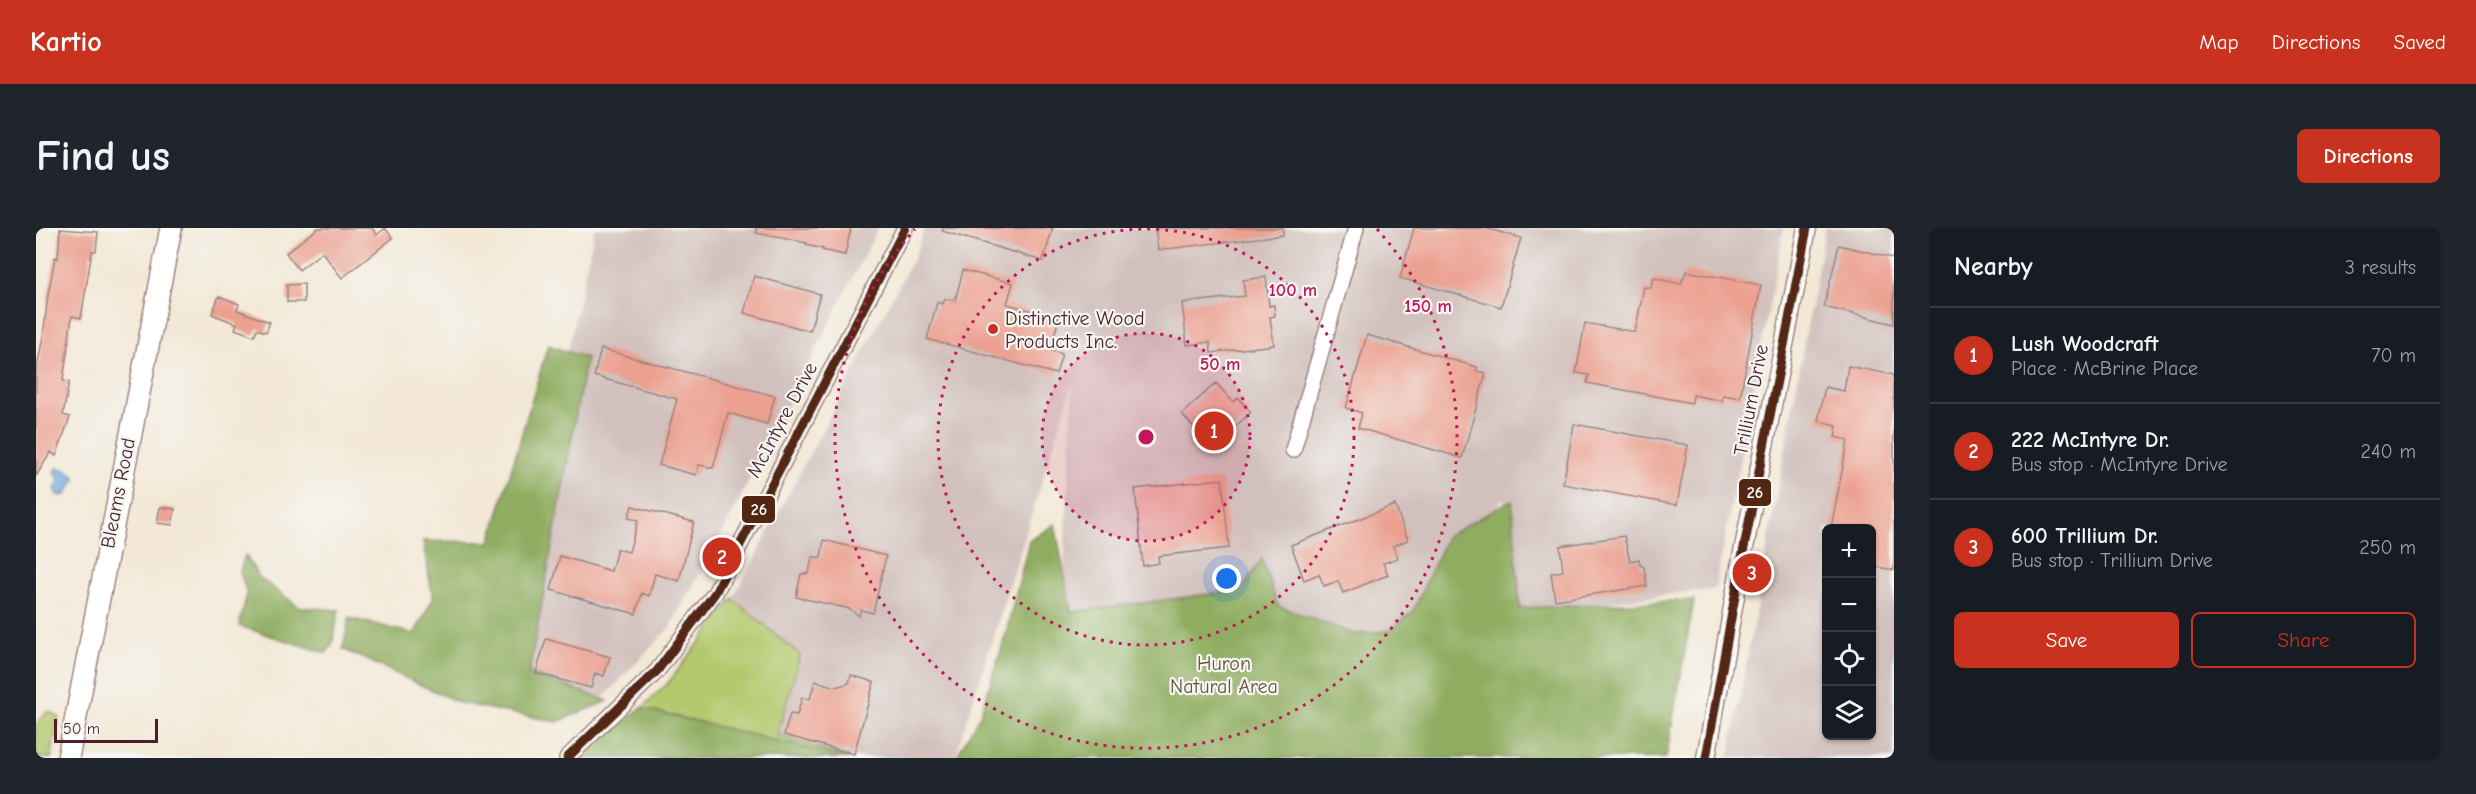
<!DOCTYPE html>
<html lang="en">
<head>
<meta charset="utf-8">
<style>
  :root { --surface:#171b24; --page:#20242c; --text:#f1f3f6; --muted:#9ea1a6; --line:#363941; --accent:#c8321e }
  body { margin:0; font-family:"Comic Neue",sans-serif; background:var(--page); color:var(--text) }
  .controls { position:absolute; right:18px; bottom:18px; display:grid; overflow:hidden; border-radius:9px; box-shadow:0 2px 4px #0004 }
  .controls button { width:54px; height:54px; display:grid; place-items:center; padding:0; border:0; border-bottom:2px solid var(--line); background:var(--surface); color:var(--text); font:30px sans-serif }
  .scale { position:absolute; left:18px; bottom:15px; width:104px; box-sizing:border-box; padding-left:6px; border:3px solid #4a1f2b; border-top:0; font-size:16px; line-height:21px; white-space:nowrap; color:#4a1f2b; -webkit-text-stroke:4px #f6f6f2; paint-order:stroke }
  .you { position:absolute; left:1191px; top:351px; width:21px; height:21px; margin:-15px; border:4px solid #fff; border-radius:50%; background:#1a73e8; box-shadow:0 0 0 9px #1a73e833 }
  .badge { display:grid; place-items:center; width:39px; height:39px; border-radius:50%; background:var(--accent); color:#fff; font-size:20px; font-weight:700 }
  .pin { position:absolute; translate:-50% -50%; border:3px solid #fff; box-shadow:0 2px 6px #0006 }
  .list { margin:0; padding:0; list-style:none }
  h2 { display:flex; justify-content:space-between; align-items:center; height:78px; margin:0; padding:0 24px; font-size:26px }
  h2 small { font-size:20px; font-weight:400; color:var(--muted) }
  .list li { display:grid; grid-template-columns:39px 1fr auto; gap:18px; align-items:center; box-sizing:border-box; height:96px; padding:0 24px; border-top:2px solid var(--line) }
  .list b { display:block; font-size:22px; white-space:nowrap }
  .list p { margin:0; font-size:20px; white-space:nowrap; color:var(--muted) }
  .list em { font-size:20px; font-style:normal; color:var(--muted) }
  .actions { display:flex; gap:12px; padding:18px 24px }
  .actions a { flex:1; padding:14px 0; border:2px solid var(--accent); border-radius:9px; text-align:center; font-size:21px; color:var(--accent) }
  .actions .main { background:var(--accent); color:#fff }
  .icon { flex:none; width:33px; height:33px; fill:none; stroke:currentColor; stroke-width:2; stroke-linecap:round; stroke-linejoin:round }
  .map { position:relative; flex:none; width:1858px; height:530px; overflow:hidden; border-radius:9px }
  header { display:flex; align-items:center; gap:36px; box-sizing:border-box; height:84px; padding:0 30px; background:var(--accent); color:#fff }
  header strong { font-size:28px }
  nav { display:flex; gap:33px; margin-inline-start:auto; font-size:21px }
  .intro { display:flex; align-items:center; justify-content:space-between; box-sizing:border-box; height:144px; padding:0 36px }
  h1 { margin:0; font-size:42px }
  .button { padding:15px 27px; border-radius:9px; background:var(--accent); color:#fff; font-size:21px; font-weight:700 }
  main { display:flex; gap:36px; padding:0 36px }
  aside { flex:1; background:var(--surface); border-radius:9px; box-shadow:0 2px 4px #0004 }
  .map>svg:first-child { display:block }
  .industrial { fill:#d1c0bc; fill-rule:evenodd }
  .green { fill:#b4c96e; stroke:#7f744c; stroke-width:1.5 }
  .forest { fill:#8fad61; stroke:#6c6646; stroke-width:1.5 }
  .water { fill:#6da9de; stroke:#5c6484; stroke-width:1.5 }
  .building { fill:#eba090 }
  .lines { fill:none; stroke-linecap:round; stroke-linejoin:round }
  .minor-casing { stroke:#9e8480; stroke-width:18 }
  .tertiary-casing { stroke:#9e8480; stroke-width:21 }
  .secondary-casing { stroke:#9e8480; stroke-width:24 }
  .minor { stroke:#fff; stroke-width:15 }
  .tertiary { stroke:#fff; stroke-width:18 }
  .secondary { stroke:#fff; stroke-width:21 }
  .bus-1-casing { stroke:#f6f6f2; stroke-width:14 }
  .bus-1 { stroke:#522613; stroke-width:9 }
  .ring { fill:none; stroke:#c2185b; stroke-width:3; stroke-dasharray:3 6 }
  .poi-dot { fill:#c8321e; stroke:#f6f6f2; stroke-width:2 }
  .labels { text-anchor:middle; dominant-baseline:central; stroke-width:4.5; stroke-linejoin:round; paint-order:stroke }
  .poi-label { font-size:20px; fill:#4a1f2b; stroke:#f6f6f2; text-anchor:start }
  .street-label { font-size:20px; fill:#4a1f2b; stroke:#f6f6f2 }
  .park-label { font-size:20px; fill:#6a523f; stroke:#f6f6f2 }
  .centre { fill:#c2185b; stroke:#f6f6f2; stroke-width:3 }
  .ring-label { font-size:18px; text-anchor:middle; font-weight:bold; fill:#c2185b; stroke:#f6f6f2; stroke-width:4.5; stroke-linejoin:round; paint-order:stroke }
  .line-badge { stroke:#f6f6f2; stroke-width:2 }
  .badge-label { font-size:16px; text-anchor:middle; font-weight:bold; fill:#fff }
</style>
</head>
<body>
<header>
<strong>Kartio</strong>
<nav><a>Map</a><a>Directions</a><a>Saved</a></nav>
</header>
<div class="intro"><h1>Find us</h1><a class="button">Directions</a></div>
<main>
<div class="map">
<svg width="1858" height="530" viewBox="0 0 1858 530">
  <rect width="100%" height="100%" fill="#f6f6f2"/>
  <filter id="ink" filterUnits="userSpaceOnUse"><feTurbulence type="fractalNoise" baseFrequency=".0167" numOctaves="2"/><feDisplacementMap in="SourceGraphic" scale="12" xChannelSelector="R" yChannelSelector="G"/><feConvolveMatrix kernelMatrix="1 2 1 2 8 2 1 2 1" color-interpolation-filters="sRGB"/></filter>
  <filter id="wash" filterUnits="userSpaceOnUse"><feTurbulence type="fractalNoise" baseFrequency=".008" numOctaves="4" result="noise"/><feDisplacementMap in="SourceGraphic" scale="24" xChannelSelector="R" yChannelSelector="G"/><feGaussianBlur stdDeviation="1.35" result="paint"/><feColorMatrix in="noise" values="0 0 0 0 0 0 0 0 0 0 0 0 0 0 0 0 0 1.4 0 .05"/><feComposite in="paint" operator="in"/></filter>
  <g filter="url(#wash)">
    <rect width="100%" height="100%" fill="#f3e8d5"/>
    <!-- industrial -->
    <path class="industrial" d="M559 0H842L681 315 634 399 555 483 459 451Z
      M889 0H1748L1679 361 1479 385 1467 270 1367 411 1026 385 1037 155 919 530H814L741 507 764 427 697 371 878 29Z
      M1789 0H1858V530H1693ZM1790 301H1836V508H1790Z"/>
    <!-- green -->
    <path class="green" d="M697 371 764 427 741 507 814 530H554L632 455Z
      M12 483 23 489 15 530H0V496Z"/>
    <!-- forest -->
    <path class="forest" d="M512 117 550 130 493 445 572 473 521 494 424 475 307 421 313 390 378 406 397 371 387 313 454 314Z
      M1476 272 1484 380 1658 372 1630 530H920L944 487 969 409 993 313 1019 296 1035 384 1206 362 1226 331 1242 378 1318 406 1352 403 1377 384 1411 308Z
      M209 327 223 349 263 379 303 382 296 417 290 425 203 398 211 366 204 344Z
      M605 480H606L810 530H548L558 518Z"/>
    <!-- water -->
    <path class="water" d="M21 240 28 241 38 247 39 252 29 267 24 268 20 266 19 261 24 253 18 245Z"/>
    <g id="blocks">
      <!-- building -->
      <path class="building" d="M282 0H336L341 7 349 0 357 10 306 50 286 24 263 42 250 25Z
        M720 0H815L809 27 786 22 787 21 770 17 771 15 720 5Z
        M907 0H1017L1007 33 906 3Z
        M1119 0H1247V7L1122 22Z
        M1378 0H1449L1485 10 1465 79 1364 50Z
        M24 1 62 4 60 23H56L45 90 36 88 27 153 33 154 27 187 34 189 20 228 15 224 0 248V144L7 109 12 67 19 29 22 30Z
        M1803 17 1858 30V96L1788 79Z
        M927 42 977 55 971 76 1023 90 1014 122 1026 126 1020 146 891 111 901 74 907 76 909 71 919 73Z
        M1650 43 1725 57 1704 170 1687 167 1686 173 1657 167 1656 175 1551 155 1553 147 1540 145 1549 95 1599 104 1608 59 1615 60 1617 50 1645 56Z
        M718 48 784 66 774 103 708 85Z
        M1230 49 1233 78 1238 77 1239 88 1234 89 1238 117 1175 125 1174 114 1151 117 1146 75 1209 68 1207 52Z
        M268 56V74H251V57Z
        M183 68 203 76 201 82 234 94 230 104 221 101 218 108 199 101 201 96 176 86Z
        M1331 107 1441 139 1440 143 1450 145 1426 230 1322 200 1326 185 1310 180Z
        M565 121 739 168 731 196 692 185 677 240 663 237 660 247 623 237 641 171 558 148Z
        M1812 138 1858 147V342L1836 338V300H1795L1812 212 1799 209 1801 197 1782 193 1789 159 1808 163Z
        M1180 155 1197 174 1202 170 1215 184 1176 220 1146 186Z
        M1538 196 1652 217 1641 277 1527 256Z
        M1186 251 1193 320 1122 328 1123 335 1107 338 1099 261Z
        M1359 277 1372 312 1357 318 1362 330 1347 335 1352 347 1307 365 1302 353 1288 358 1283 346 1268 352 1255 317Z
        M596 278 658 294 643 353 619 346 613 368 606 365 600 386 515 362 524 328 575 343 581 321 593 324 602 292 592 290Z
        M124 279 139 281 136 297 121 295Z
        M1588 308 1594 333 1603 331 1604 337 1608 339 1611 358 1519 372 1515 345 1527 343 1524 318Z
        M788 312 850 328 837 385 825 382 823 388 814 381 760 369 765 346 773 345 776 329H785Z
        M510 411 574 429 568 448 559 445 555 460 500 445Z
        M815 447 838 454 818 526 748 507 754 486 761 487 766 470 774 471 779 453 800 459 813 455Z"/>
    </g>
  </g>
  <g filter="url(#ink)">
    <use href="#blocks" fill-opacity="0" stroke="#9e8480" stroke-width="1.5"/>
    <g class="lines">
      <defs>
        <path id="minor" d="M1257 222 1320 0
          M531 530 621 443 679 365 869 0"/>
        <path id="tertiary" d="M1670 530 1704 340 1771 0"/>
        <path id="secondary" d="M32 530 135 0"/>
      </defs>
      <!-- minor casing -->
      <use href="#minor" class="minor-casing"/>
      <!-- tertiary casing -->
      <use href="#tertiary" class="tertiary-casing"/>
      <!-- secondary casing -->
      <use href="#secondary" class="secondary-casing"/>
      <!-- minor -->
      <use href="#minor" class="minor"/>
      <!-- tertiary -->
      <use href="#tertiary" class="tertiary"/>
      <!-- secondary -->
      <use href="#secondary" class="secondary"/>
      <defs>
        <path id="bus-1" d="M531 530 621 443 679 365 869 0
          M1670 530 1704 340 1771 0"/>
      </defs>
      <!-- bus-1 casing -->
      <use href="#bus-1" class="bus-1-casing"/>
      <!-- bus-1 -->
      <use href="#bus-1" class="bus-1"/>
    </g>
  </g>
  <!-- distance rings -->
  <circle cx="1110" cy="209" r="104" fill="#c2185b" fill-opacity=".12"/>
  <g class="ring">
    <circle cx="1110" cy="209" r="104"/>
    <circle cx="1110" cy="209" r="208"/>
    <path d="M1341 1A311 311 0 1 1 879 1"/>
  </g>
  <!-- markers -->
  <circle class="poi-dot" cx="957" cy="101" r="6"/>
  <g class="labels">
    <!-- poi labels -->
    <g class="poi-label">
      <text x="969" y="90">Distinctive Wood<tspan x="969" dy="23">Products Inc.</tspan></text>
    </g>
    <!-- street labels -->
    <g class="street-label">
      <text transform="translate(1715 172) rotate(-79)">Trillium Drive</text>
      <text transform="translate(746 192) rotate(-62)">McIntyre Drive</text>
      <text transform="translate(82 265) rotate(-79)">Bleams Road</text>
    </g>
    <!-- park labels -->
    <g class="park-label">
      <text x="1188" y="435">Huron<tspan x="1188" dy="23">Natural Area</tspan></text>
    </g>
  </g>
  <circle cx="1110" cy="209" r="9" class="centre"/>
  <g class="ring-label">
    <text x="1257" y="68">100 m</text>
    <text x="1392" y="84">150 m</text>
    <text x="1184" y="142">50 m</text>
  </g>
  <g class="line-badge">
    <rect x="1702" y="250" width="34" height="29" rx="6" fill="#522613"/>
    <rect x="705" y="267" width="35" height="29" rx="6" fill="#522613"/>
  </g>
  <g class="badge-label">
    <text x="1719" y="270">26</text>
    <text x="723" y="287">26</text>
  </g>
</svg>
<div class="controls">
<button>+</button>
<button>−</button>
<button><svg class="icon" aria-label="locate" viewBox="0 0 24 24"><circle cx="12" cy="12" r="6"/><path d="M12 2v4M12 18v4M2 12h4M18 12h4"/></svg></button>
<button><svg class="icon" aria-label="layers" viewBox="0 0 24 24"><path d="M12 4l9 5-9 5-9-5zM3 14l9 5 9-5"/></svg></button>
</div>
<div class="scale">50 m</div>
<div class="you"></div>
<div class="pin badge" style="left:1178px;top:203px">1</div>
<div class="pin badge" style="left:686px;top:329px">2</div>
<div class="pin badge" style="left:1716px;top:345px">3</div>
</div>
<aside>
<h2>Nearby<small>3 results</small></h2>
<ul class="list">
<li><span class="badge">1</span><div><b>Lush Woodcraft</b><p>Place · McBrine Place</p></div><em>70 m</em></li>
<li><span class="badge">2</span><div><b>222 McIntyre Dr.</b><p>Bus stop · McIntyre Drive</p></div><em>240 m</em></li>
<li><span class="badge">3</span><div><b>600 Trillium Dr.</b><p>Bus stop · Trillium Drive</p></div><em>250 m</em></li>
</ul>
<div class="actions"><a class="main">Save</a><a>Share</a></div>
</aside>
</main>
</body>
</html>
